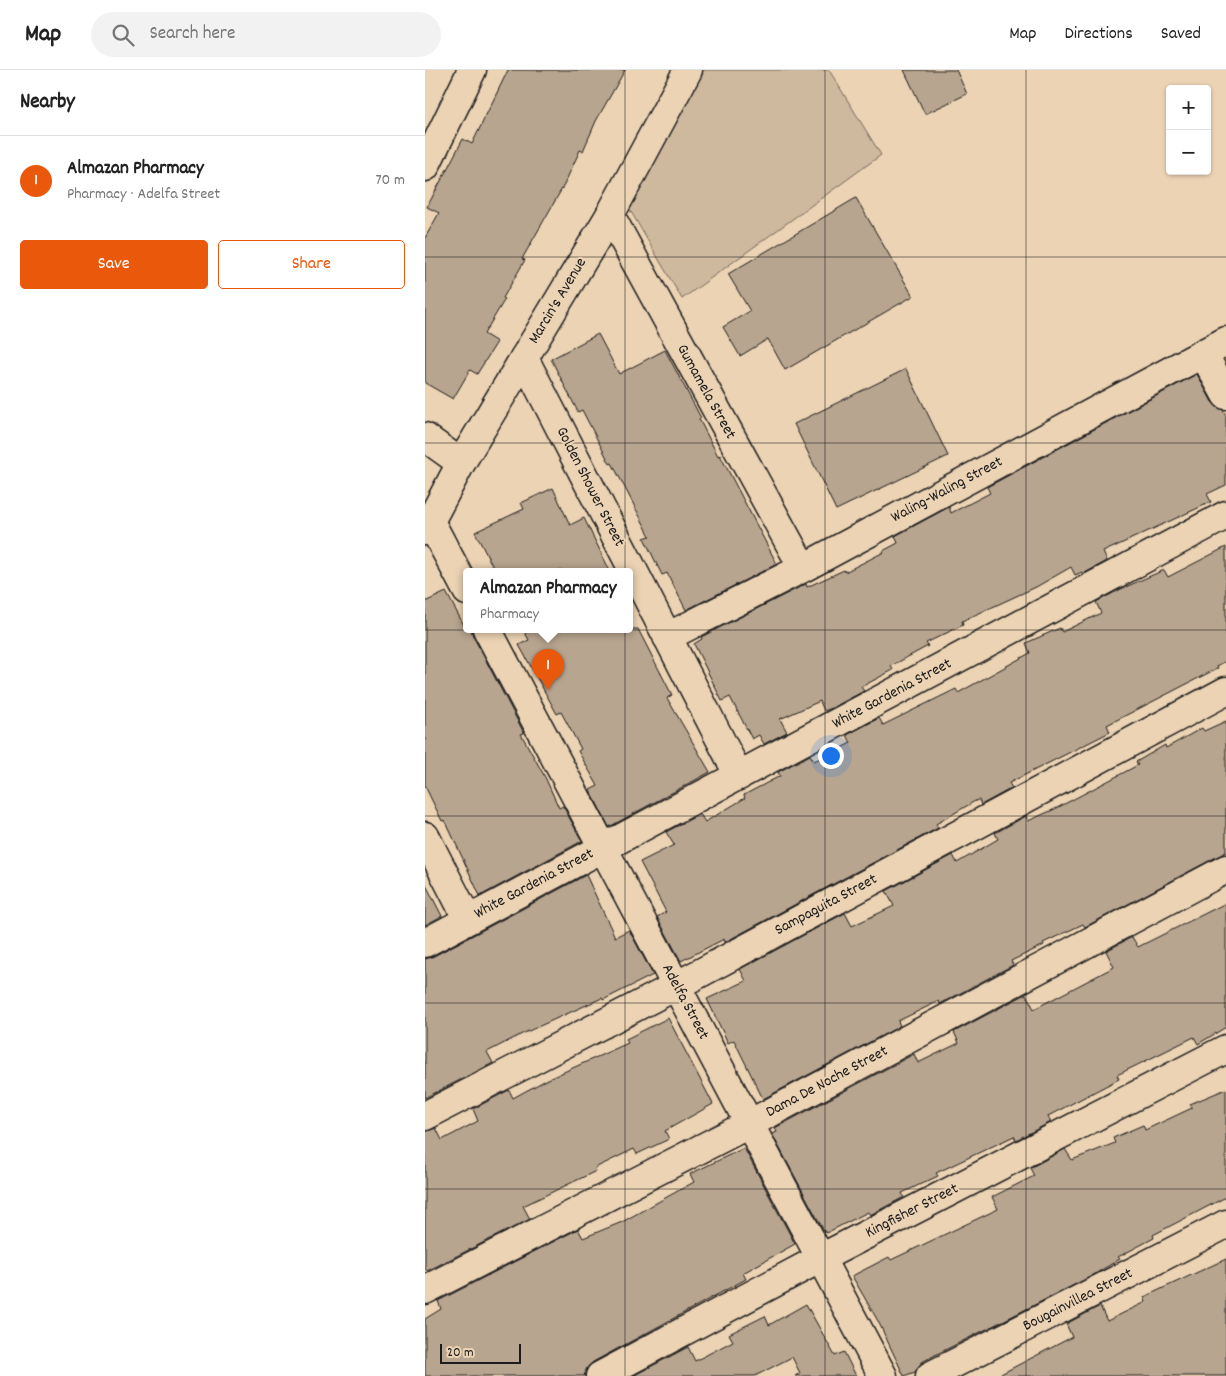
<!DOCTYPE html>
<html lang="en">
<head>
<meta charset="utf-8">
<style>
  :root { --surface:#fff; --page:#f2f2f2; --text:#222; --muted:#767676; --line:#e0e0e0; --accent:#ea580c }
  body { margin:0; font-family:Dekko,sans-serif; background:var(--page); color:var(--text) }
  .controls { position:absolute; right:15px; top:15px; display:grid; overflow:hidden; border-radius:5px; box-shadow:0 1px 4px #0004 }
  .controls button { width:45px; height:45px; display:grid; place-items:center; padding:0; border:0; border-bottom:1px solid var(--line); background:var(--surface); color:var(--text); font:25px sans-serif }
  .scale { position:absolute; left:15px; bottom:12px; width:81px; box-sizing:border-box; padding-left:5px; border:2px solid #1c1c1c; border-top:0; font-size:14px; line-height:18px; white-space:nowrap; color:#1c1c1c; -webkit-text-stroke:4px #ecd3b4; paint-order:stroke }
  .you { position:absolute; left:405px; top:685px; width:18px; height:18px; margin:-12px; border:4px solid #fff; border-radius:50%; background:#1a73e8; box-shadow:0 0 0 8px #1a73e833 }
  .badge { display:grid; place-items:center; width:32px; height:32px; border-radius:50%; background:var(--accent); color:#fff; font-size:16px; font-weight:700 }
  .pin { position:absolute; translate:-50% -41px; filter:drop-shadow(0 1px 2px #0008) }
  .pin::after { content:''; position:absolute; top:26px; width:18px; height:15px; background:inherit; clip-path:polygon(0 0,100% 0,50% 100%) }
  .popup { position:absolute; left:38px; top:498px; width:170px; height:65px; box-sizing:border-box; display:grid; place-content:center; border-radius:5px; background:var(--surface); filter:drop-shadow(0 1px 4px #0005); font-size:16px; white-space:nowrap; color:var(--muted) }
  .popup b { font-size:19px; color:var(--text) }
  .popup::after { content:''; position:absolute; left:50%; top:100%; margin-left:-10px; border:10px solid transparent; border-top-color:var(--surface) }
  .list { margin:0; padding:0; list-style:none }
  h2 { display:flex; justify-content:space-between; align-items:center; height:65px; margin:0; padding:0 20px; font-size:21px }
  h2 small { font-size:16px; font-weight:400; color:var(--muted) }
  .list li { display:grid; grid-template-columns:32px 1fr auto; gap:15px; align-items:center; box-sizing:border-box; height:90px; padding:0 20px; border-top:1px solid var(--line) }
  .list b { display:block; font-size:19px; white-space:nowrap }
  .list p { margin:0; font-size:16px; white-space:nowrap; color:var(--muted) }
  .list em { font-size:16px; font-style:normal; color:var(--muted) }
  .actions { display:flex; gap:10px; padding:15px 20px }
  .actions a { flex:1; padding:11px 0; border:1px solid var(--accent); border-radius:5px; text-align:center; font-size:18px; color:var(--accent) }
  .actions .main { background:var(--accent); color:#fff }
  .icon { flex:none; width:28px; height:28px; fill:none; stroke:currentColor; stroke-width:2; stroke-linecap:round; stroke-linejoin:round }
  .map { position:relative; flex:none; width:801px; height:1306px; overflow:hidden }
  header { display:flex; align-items:center; gap:30px; box-sizing:border-box; height:70px; padding:0 25px; background:var(--surface); border-bottom:1px solid var(--line) }
  header strong { font-size:24px }
  nav { display:flex; gap:28px; margin-inline-start:auto; font-size:18px }
  .search { width:350px; height:45px; background:var(--page); display:flex; align-items:center; gap:12px; box-sizing:border-box; padding:0 18px; border-radius:28px; color:var(--muted); font-size:19px }
  main { display:flex }
  aside { flex:1; background:var(--surface) }
  .map>svg:first-child { display:block }
  .green { fill:#ceb89e; stroke:#756a5d }
  .building { fill:#b8a58f; stroke:#1c1c1c }
  .lines { fill:none; stroke-linecap:round; stroke-linejoin:round }
  .street-casing { stroke:#1c1c1c; stroke-width:31 }
  .secondary-casing { stroke:#1c1c1c; stroke-width:31 }
  .street { stroke:#ecd3b4; stroke-width:28 }
  .secondary { stroke:#ecd3b4; stroke-width:28 }
  .grid { fill:none; stroke:#1c1c1c; stroke-width:1; stroke-opacity:0.55 }
  .labels { text-anchor:middle; dominant-baseline:central; stroke-width:4; stroke-linejoin:round; paint-order:stroke }
  .street-label { font-size:16px; fill:#1c1c1c; stroke:#ecd3b4 }
</style>
</head>
<body>
<header>
<strong>Map</strong>
<div class="search"><svg class="icon" aria-label="search" viewBox="0 0 24 24"><circle cx="10" cy="10" r="6"/><path d="M15 15l6 6"/></svg>Search here</div>
<nav><a>Map</a><a>Directions</a><a>Saved</a></nav>
</header>
<main>
<aside>
<h2>Nearby<small></small></h2>
<ul class="list">
<li><span class="badge">1</span><div><b>Almazan Pharmacy</b><p>Pharmacy · Adelfa Street</p></div><em>70 m</em></li>
</ul>
<div class="actions"><a class="main">Save</a><a>Share</a></div>
</aside>
<div class="map">
<svg width="801" height="1306" viewBox="0 0 801 1306">
  <rect width="100%" height="100%" fill="#ecd3b4"/>
  <filter id="ink" filterUnits="userSpaceOnUse"><feTurbulence type="fractalNoise" baseFrequency=".02" numOctaves="2"/><feDisplacementMap in="SourceGraphic" scale="10" xChannelSelector="R" yChannelSelector="G"/><feConvolveMatrix kernelMatrix="1 2 1 2 8 2 1 2 1" color-interpolation-filters="sRGB"/></filter>
  <g filter="url(#ink)">
    <!-- green -->
    <path class="green" d="M270 0H404L456 85 257 229 202 135Z"/>
    <!-- building -->
    <path class="building" d="M83 0H200L171 51 158 81 155 80 139 115 97 189 100 190 78 228 80 229 59 264 72 272 52 304 45 300 28 329 0 313V168L14 143 2 137 38 69 47 74Z
      M479 0H531L542 24 500 44Z
      M431 128 488 226 360 300 343 269 315 286 298 257 325 241 303 204Z
      M173 264 194 304 240 280 276 348 274 349 293 386 295 385 352 494 261 540 242 503 237 505 219 468 225 466 187 393 185 394 157 340 153 342 126 289Z
      M481 299 523 386 411 440 369 354Z
      M772 304 787 332 798 340 801 346V415L782 424 786 432 678 482 682 491 658 504 657 502 650 505 646 497 611 517 537 551 538 555 501 573 503 576 466 596 468 600 436 617 439 621 407 638 399 641 395 631 355 649 362 662 339 674 334 665 327 669 305 627 297 631 269 574 277 569 276 567 381 514 382 517 419 500 420 502 459 482 458 481 473 473 470 466 524 437 526 443 565 423 562 417Z
      M128 418 145 455 159 448 185 501H70L50 462 99 439 96 433Z
      M801 477V591L792 596 793 598 682 655 685 662 584 713 587 718 556 735 554 730 550 731 511 754 513 758 300 872 299 869 256 891 232 847 241 842 215 792 249 775 241 762 275 744 280 752 320 728 319 725 355 706 353 702 385 685 389 691 426 673 422 665 454 648 458 655 531 619 533 623 605 583 601 573 635 558 637 562 676 543 671 532 696 519 739 500 743 507Z
      M21 522 41 559H46L48 566 99 663 96 664 120 707 134 738 138 736 157 771 55 826 20 750 17 751 0 716V532Z
      M98 559H213L247 625 242 628 285 702 184 757 165 720 173 716 153 681 156 679 136 642 132 644 94 575 104 570Z
      M801 651V782L660 857 658 854 618 873 619 875 586 891 588 895 515 934 514 931 473 951 475 956 338 1029 309 970 303 973 282 929 321 911 315 899 420 843 427 856 469 836 461 821 528 785 532 793 573 769 570 763 601 746 603 751 630 739 713 695 711 692 740 675 741 678 777 658 779 661Z
      M161 805 190 867 204 860 228 905 178 930 177 928 97 964 62 982 68 993 0 1028V889L7 887Z
      M0 813 17 846 0 855Z
      M801 833V957L773 974 769 967 692 1005 694 1009 623 1046 626 1052 591 1070 589 1066 511 1103 513 1106 477 1123 479 1127 445 1145 443 1142 401 1163 398 1159 347 1064 352 1062 350 1058 489 984 493 993 534 973 529 962 601 924 609 939 689 897 681 881 707 867 713 877Z
      M243 948 288 1034 240 1061 244 1069 212 1084 209 1079 170 1098 171 1101 98 1136 105 1149 2 1201 0 1198V1062L11 1058 17 1070 53 1051 48 1039 84 1020 88 1028 121 1010 203 973 201 969Z
      M801 1019V1127L728 1165 729 1168 693 1187 695 1189 663 1208 510 1285 497 1292 490 1302 479 1306 453 1251 427 1206 464 1187 466 1190 573 1139 567 1127 609 1106 605 1098 640 1079 647 1090 690 1073 688 1068 718 1055 720 1060 767 1038 765 1034Z
      M319 1078 370 1174 318 1203 321 1209 168 1292 162 1298 159 1306H0V1249L16 1239 13 1231 153 1159 158 1168 197 1152 269 1112 265 1104Z
      M801 1189V1306H572L647 1267 641 1254 675 1236 682 1251 721 1232 719 1227Z
      M381 1234 410 1286 419 1282 431 1306H370L375 1303 367 1287 330 1306H208L263 1277 270 1291 308 1271 304 1264 340 1246 344 1255Z"/>
    <g class="lines">
      <defs>
        <path id="street" d="M0 97 47 0
          M185 145 378 498
          M778 283 801 325
          M99 288 314 706
          M0 367 36 393
          M6 453 42 521
          M62 559 458 1306
          M242 567 378 498 801 271
          M0 766 43 850
          M0 873 801 445
          M0 1046 251 916 801 621
          M0 1220 324 1054 801 799
          M175 1306 396 1188 801 979
          M505 1306 801 1154"/>
        <path id="secondary" d="M0 461 36 393 185 145 263 0"/>
      </defs>
      <!-- street casing -->
      <use href="#street" class="street-casing"/>
      <!-- secondary casing -->
      <use href="#secondary" class="secondary-casing"/>
      <!-- street -->
      <use href="#street" class="street"/>
      <!-- secondary -->
      <use href="#secondary" class="secondary"/>
    </g>
  </g>
  <!-- grid -->
  <path class="grid" d="M200 0V1306M400 0V1306M601 0V1306M0 187H801M0 373H801M0 560H801M0 746H801M0 933H801M0 1119H801"/>
  <g class="labels">
    <!-- street labels -->
    <g class="street-label">
      <text transform="translate(133 231) rotate(-59)">Marcin's Avenue</text>
      <text transform="translate(281 322) rotate(61)">Gumamela Street</text>
      <text transform="translate(165 417) rotate(63)">Golden Shower Street</text>
      <text transform="translate(522 420) rotate(-28)">Waling-Waling Street</text>
      <text transform="translate(467 624) rotate(-28)">White Gardenia Street</text>
      <text transform="translate(109 814) rotate(-28)">White Gardenia Street</text>
      <text transform="translate(401 835) rotate(-28)">Sampaguita Street</text>
      <text transform="translate(260 932) rotate(62)">Adelfa Street</text>
      <text transform="translate(402 1012) rotate(-28)">Dama De Noche Street</text>
      <text transform="translate(487 1141) rotate(-27)">Kingfisher Street</text>
      <text transform="translate(653 1230) rotate(-27)">Bougainvillea Street</text>
    </g>
  </g>
</svg>
<div class="controls">
<button>+</button>
<button>−</button>
</div>
<div class="scale">20 m</div>
<div class="you"></div>
<div class="pin badge" style="left:123px;top:620px">1</div>
<div class="popup"><b>Almazan Pharmacy</b>Pharmacy</div>
</div>
</main>
</body>
</html>
